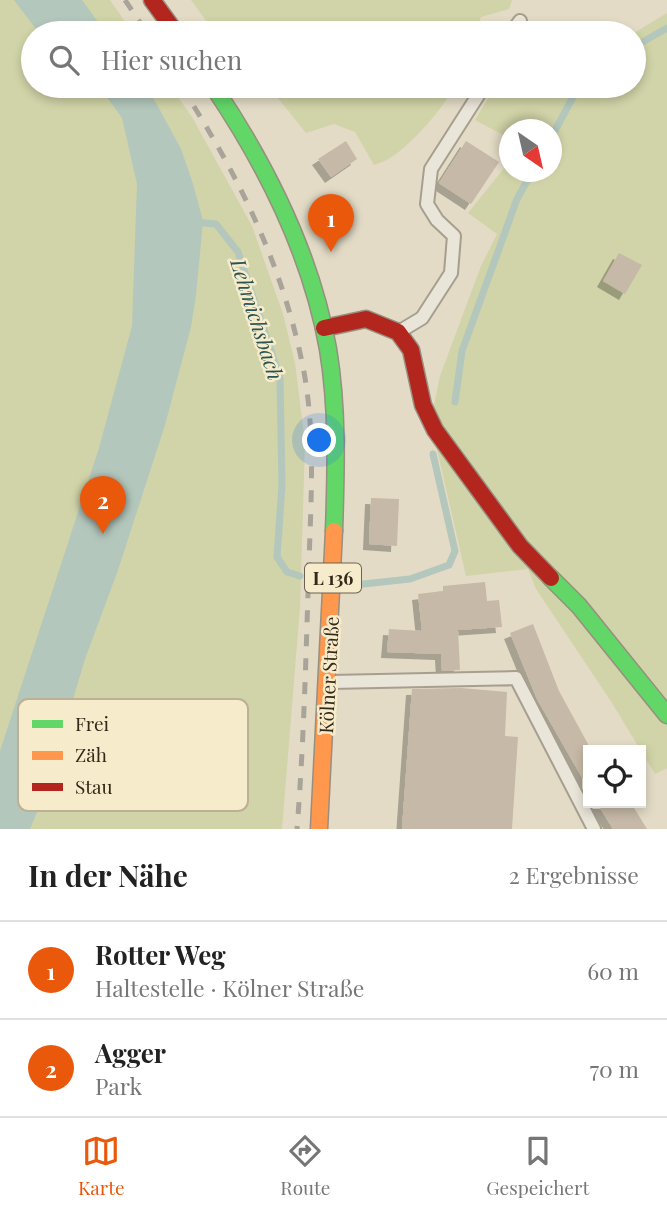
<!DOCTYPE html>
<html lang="de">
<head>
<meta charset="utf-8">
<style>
  :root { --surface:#fff; --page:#f2f2f2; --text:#222; --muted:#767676; --line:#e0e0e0; --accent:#ea580c }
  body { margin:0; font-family:"Playfair Display",serif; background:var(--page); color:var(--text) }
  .controls { position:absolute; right:21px; bottom:21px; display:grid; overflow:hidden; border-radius:0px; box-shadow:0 4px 10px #0003 }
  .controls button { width:63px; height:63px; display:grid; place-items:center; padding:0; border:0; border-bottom:2px solid var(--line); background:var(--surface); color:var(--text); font:35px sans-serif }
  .compass { position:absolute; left:499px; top:119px; width:63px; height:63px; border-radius:50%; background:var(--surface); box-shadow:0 4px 10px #0003; rotate:146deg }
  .you { position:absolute; left:320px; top:441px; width:24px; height:24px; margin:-18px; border:5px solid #fff; border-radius:50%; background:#1a73e8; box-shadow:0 0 0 10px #1a73e833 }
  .badge { display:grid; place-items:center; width:46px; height:46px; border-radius:50%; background:var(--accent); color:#fff; font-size:23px; font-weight:700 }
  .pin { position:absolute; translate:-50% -58px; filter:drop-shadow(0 2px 4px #0008) }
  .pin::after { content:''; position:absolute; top:37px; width:24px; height:21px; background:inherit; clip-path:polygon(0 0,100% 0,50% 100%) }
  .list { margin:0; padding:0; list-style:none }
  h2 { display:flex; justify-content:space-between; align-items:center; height:91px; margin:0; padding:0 28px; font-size:30px }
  h2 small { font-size:23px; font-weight:400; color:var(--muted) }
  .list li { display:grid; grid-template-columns:46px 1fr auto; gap:21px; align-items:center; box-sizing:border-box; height:98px; padding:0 28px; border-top:2px solid var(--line) }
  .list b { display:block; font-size:26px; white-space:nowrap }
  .list p { margin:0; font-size:23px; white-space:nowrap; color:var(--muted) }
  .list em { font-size:23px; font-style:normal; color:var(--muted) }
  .icon { flex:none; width:38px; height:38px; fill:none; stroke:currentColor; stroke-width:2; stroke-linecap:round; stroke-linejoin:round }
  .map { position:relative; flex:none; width:667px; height:829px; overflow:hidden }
  .search { position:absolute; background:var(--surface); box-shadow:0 4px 10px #0003; left:21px; right:21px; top:21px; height:77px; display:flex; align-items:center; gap:18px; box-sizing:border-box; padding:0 24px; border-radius:38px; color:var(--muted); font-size:26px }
  .sheet { height:287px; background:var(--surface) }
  nav { display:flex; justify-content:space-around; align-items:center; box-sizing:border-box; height:98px; border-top:2px solid var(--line); background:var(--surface); font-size:19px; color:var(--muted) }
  nav a { display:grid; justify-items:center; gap:4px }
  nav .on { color:var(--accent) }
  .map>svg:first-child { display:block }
  .green { fill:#d1d3a8 }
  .water { fill:#b3c7bc }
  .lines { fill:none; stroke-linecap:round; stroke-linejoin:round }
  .stream { stroke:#b3c7bc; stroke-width:7 }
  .building { fill:#c6b9a7; filter:url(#shadow) }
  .lane-casing { stroke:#a69f90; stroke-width:16 }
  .fast-casing { stroke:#978f80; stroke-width:19 }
  .slow-casing { stroke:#978f80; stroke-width:19 }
  .jam-casing { stroke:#978f80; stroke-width:19 }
  .lane { stroke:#eae5d9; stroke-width:12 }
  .fast { stroke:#63d668; stroke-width:16 }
  .slow { stroke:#ff974d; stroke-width:16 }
  .jam { stroke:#b3261e; stroke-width:16 }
  .rail { stroke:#a9a499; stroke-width:5; stroke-dasharray:12 12; stroke-linecap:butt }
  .labels { text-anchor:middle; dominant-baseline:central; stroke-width:5; stroke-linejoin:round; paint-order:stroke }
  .shield { fill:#f6ebca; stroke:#6e624f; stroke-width:2 }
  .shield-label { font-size:18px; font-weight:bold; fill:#34281a }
  .street-label { font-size:19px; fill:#34281a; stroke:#f6ebca }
  .water-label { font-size:21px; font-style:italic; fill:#285454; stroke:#f6ebca }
  .key { fill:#f6ebca; stroke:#bcb095; stroke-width:2 }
  .key-label { font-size:19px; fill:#34281a }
</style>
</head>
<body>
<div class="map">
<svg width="667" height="829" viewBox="0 0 667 829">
  <defs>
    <filter id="shadow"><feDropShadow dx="-6" dy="6" stdDeviation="0" flood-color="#0004"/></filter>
  </defs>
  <rect width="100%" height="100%" fill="#e3dbc6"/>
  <!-- green -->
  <path class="green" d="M0 0H110L133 33H33V86H170L192 117 252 226 283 314 295 363 305 443 300 607 282 829H0Z
    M191 0H512L509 9 481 17 475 33H215Z
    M667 13V768L655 774 612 703 536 589 528 569 466 576 436 445 433 410 440 376 481 266 497 234 468 213 509 162 510 172H552V130H510L509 138 475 120 495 86H634V33Z
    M253 86H454C446 106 409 147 390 158 386 161 379 163 374 165L355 132 334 124 306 133 277 97 259 93Z"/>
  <!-- water -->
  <path class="water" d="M14 0H82L106 33H39Z
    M99 86H144L155 101 181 149 193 184 203 221 196 295 191 327 165 425 118 570 85 659 45 793 30 829H0V751L99 448 132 326 137 184 122 118Z"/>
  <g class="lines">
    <!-- stream -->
    <path class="stream" d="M634 47 667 28
      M552 136 579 86
      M194 222 216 224 238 252 280 378 282 485 277 557 287 572 300 576
      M455 402 462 351 517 199 532 172
      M354 585 410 579 449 565 455 551 433 454"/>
  </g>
  <!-- building -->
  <path class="building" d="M346 141 357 159 331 177 318 159Z
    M466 141 499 162 471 204 439 183Z
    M619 253 642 265 625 294 603 281Z
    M371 498 399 499 397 546 369 544Z
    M485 582 487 601 499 600 502 627 458 630 460 670 442 671 441 654 387 652 389 629 422 631 418 594 443 591V586Z
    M533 624 559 691 588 744V788L537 699 510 633Z
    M461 688 507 692 505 736 518 737 512 829H402L412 689Z
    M597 803H631L647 829H613Z"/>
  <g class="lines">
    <defs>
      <path id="lane" d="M511 33 520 21
        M402 330 422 318 451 273 454 236 437 220 427 204 431 169 484 86
        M331 682 516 678 594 829"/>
      <path id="fast" d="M213 86C267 166 311 253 328 349 338 409 336 470 334 531
        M551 578 579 606 667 715"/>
      <path id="slow" d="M319 829 334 531"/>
      <path id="jam" d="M152 0 176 33
        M324 328 366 319 398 332 411 350 423 405 435 430 520 546 551 578"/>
    </defs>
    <!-- lane casing -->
    <use href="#lane" class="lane-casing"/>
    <!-- fast casing -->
    <use href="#fast" class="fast-casing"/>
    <!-- slow casing -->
    <use href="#slow" class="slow-casing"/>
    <!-- jam casing -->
    <use href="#jam" class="jam-casing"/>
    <!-- lane -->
    <use href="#lane" class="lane"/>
    <!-- fast -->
    <use href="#fast" class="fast"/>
    <!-- slow -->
    <use href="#slow" class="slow"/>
    <!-- jam -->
    <use href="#jam" class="jam"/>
    <!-- rail -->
    <path class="rail" d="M125 0 147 33
      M181 86C236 171 281 261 302 362 316 428 311 496 309 563 306 652 304 741 297 829"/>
  </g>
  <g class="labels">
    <!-- shield labels -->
    <rect class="shield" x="305" y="563.5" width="56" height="29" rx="5"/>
    <g class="shield-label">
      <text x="333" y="578">L 136</text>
    </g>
    <!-- street labels -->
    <g class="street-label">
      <text transform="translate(328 675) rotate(-87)">Kölner Straße</text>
    </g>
    <!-- water labels -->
    <g class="water-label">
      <text transform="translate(258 319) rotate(72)">Lehmichsbach</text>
    </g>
  </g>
  <!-- legend -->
  <rect x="18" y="699" width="230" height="112" rx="10" class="key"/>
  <rect x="32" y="720" width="31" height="8" fill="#63d668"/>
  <rect x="32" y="751" width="31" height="9" fill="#ff974d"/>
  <rect x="32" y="783" width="31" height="8" fill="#b3261e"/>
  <g class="key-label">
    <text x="75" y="731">Frei</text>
    <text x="75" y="762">Zäh</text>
    <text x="75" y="794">Stau</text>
  </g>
</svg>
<div class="controls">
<button><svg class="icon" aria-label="locate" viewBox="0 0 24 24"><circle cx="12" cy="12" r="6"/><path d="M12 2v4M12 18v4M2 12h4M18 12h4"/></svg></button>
</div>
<svg class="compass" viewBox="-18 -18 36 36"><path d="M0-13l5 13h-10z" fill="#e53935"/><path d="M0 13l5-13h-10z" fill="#767676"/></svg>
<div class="you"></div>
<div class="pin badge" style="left:331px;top:252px">1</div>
<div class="pin badge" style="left:103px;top:534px">2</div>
<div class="search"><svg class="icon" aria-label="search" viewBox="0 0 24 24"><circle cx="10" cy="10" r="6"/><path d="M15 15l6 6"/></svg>Hier suchen</div>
</div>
<section class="sheet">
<h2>In der Nähe<small>2 Ergebnisse</small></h2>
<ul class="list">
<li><span class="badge">1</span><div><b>Rotter Weg</b><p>Haltestelle · Kölner Straße</p></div><em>60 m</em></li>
<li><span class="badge">2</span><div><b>Agger</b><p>Park</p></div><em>70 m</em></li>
</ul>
</section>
<nav>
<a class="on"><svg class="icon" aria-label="map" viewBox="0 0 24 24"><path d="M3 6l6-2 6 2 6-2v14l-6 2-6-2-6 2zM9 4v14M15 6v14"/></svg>Karte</a>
<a><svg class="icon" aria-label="directions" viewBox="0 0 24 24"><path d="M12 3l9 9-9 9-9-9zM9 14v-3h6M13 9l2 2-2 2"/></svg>Route</a>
<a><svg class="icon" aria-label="saved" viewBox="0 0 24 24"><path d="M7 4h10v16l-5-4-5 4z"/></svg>Gespeichert</a>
</nav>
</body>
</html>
